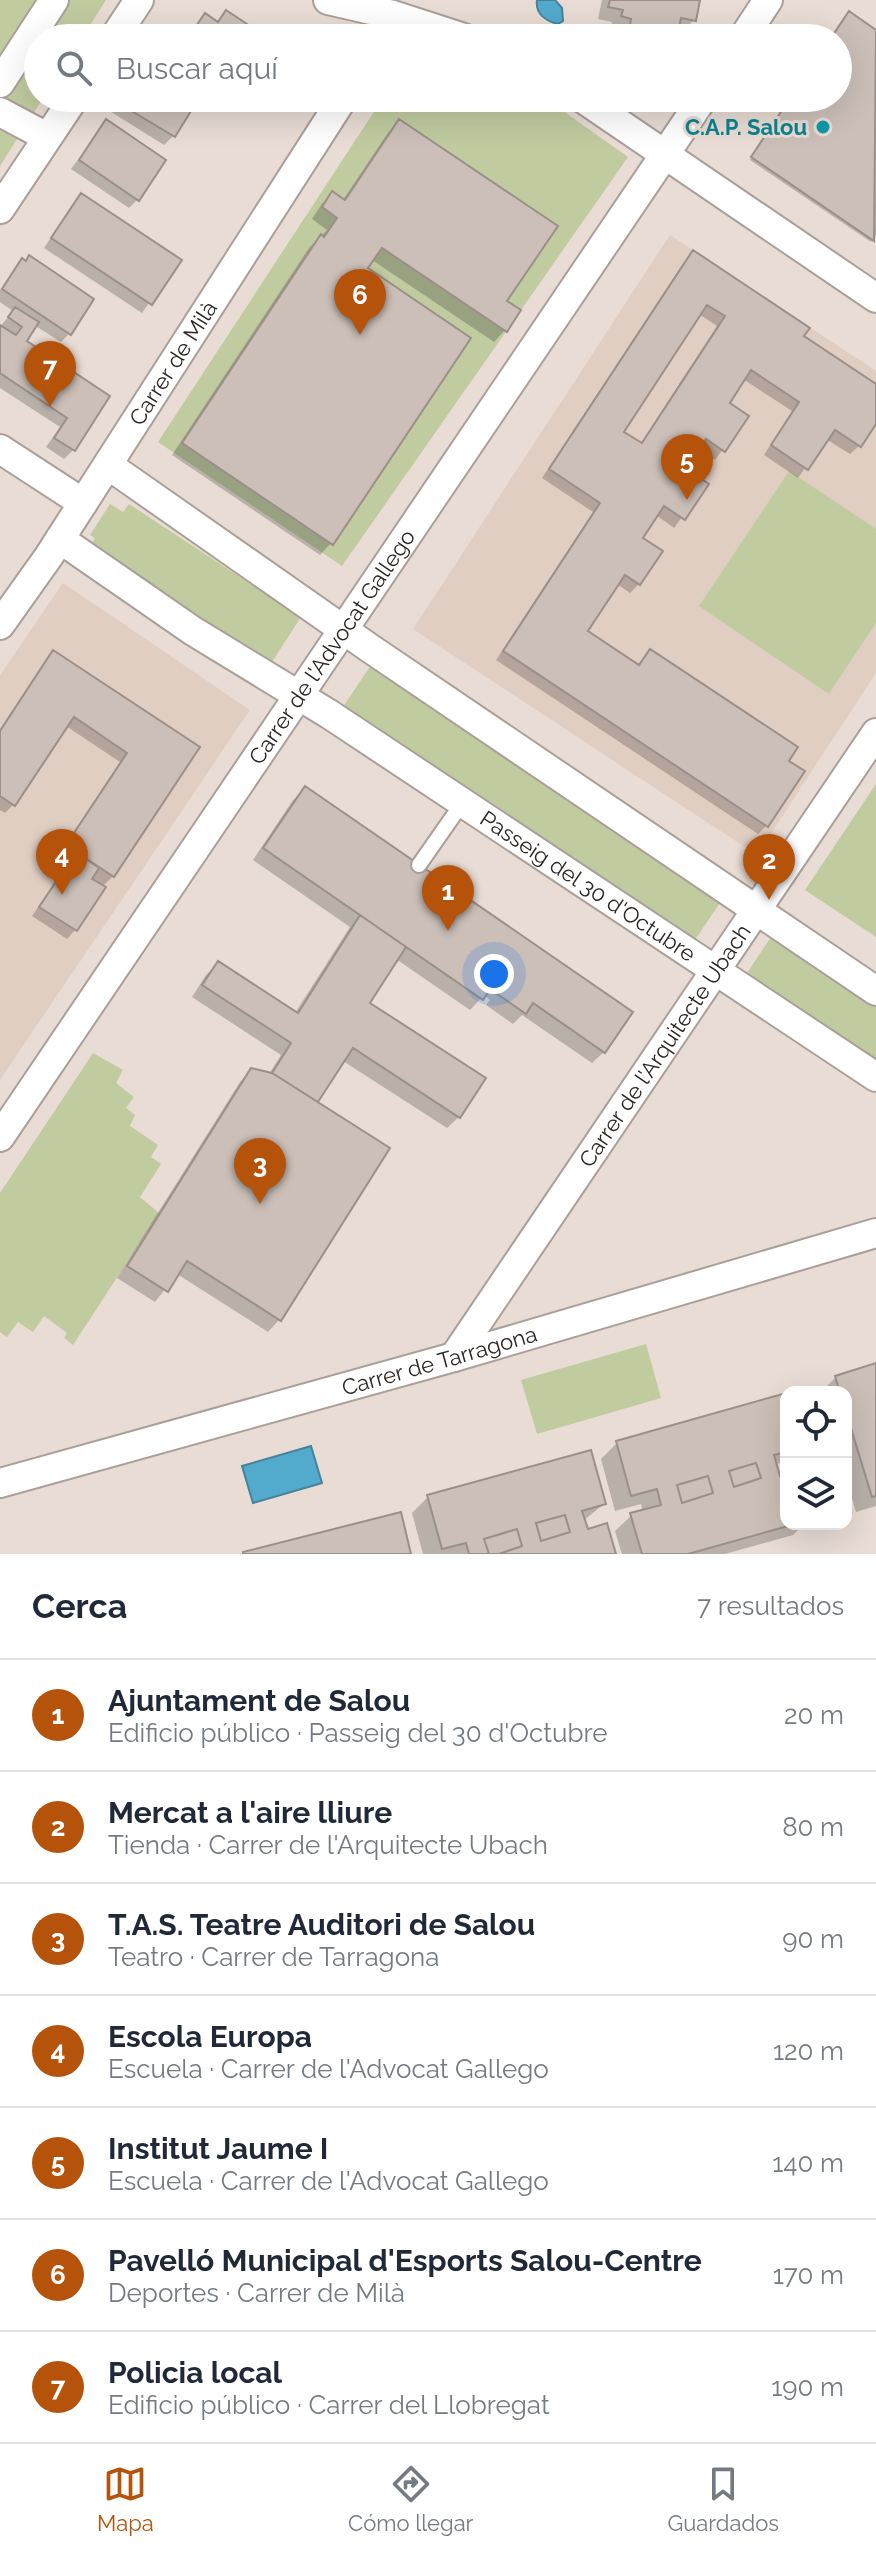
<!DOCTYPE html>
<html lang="es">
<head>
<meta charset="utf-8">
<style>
  :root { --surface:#fff; --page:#f2f2f3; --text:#1f2937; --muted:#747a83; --line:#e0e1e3; --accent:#b45309 }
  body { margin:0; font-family:Raleway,sans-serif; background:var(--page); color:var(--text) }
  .controls { position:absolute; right:24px; bottom:24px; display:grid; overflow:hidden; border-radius:16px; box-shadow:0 8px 32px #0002 }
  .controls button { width:72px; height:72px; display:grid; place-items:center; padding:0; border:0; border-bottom:2px solid var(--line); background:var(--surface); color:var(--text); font:40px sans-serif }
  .you { position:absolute; left:494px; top:974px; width:28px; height:28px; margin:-20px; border:6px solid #fff; border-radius:50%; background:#1a73e8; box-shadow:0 0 0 12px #1a73e833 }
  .badge { display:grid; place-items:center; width:52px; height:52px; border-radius:50%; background:var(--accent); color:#fff; font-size:26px; font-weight:700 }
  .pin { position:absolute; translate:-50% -66px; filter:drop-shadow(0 2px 4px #0008) }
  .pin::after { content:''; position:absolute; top:42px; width:28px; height:24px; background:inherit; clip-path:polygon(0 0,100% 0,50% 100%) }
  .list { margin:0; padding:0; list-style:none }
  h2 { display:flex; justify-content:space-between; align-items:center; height:104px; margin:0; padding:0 32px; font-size:34px }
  h2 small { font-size:26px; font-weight:400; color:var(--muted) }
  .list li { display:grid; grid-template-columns:52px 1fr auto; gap:24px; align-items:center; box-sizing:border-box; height:112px; padding:0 32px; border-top:2px solid var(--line) }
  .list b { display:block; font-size:30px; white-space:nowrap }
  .list p { margin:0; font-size:26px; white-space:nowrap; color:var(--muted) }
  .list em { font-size:26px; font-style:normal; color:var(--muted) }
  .icon { flex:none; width:44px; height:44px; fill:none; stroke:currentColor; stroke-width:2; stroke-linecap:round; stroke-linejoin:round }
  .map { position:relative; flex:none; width:876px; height:1554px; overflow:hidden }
  .search { position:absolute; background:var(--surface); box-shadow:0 8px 32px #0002; left:24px; right:24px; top:24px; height:88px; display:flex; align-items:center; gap:20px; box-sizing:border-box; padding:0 28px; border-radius:44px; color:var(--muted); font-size:30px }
  .sheet { height:888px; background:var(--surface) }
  nav { display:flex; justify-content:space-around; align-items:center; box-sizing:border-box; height:112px; border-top:2px solid var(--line); background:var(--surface); font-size:22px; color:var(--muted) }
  nav a { display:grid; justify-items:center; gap:4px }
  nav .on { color:var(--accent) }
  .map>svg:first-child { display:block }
  .built { fill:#e1cec3 }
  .green { fill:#c0cba0 }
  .water { fill:#52aacc; stroke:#468299; stroke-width:2 }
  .shadow { fill:#0003; fill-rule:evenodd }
  .building { fill:#cbbfb8; stroke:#9b8f89; stroke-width:2; fill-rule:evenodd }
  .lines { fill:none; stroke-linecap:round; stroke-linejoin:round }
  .lane-casing { stroke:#ab9f99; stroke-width:18 }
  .street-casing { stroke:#ab9f99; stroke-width:32 }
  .lane { stroke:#fff; stroke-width:14 }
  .street { stroke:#fff; stroke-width:28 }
  .culture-dot { fill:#0f9aa8; stroke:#e8dcd4; stroke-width:3 }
  .labels { text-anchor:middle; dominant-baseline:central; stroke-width:6; stroke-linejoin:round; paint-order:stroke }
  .culture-label { font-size:22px; font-weight:bold; fill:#0d838f; stroke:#e8dcd4; text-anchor:end }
  .street-label { font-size:22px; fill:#2a2623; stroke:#e8dcd4 }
</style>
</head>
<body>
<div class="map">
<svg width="876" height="1554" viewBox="0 0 876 1554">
  <rect width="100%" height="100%" fill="#e8dcd4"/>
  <!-- built -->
  <path class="built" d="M670 235 876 371V673L757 855 413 629Z
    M63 583 250 710 0 1080V675Z"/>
  <!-- green -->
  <path class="green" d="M0 0H106L82 38H38V98H43L0 166Z
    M383 98H545L628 157 342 566 158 442Z
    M789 471 876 529V623L829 694 699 606Z
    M110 504 123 512 129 504 301 617 270 665 89 547 95 538 90 535Z
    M373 662 722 900 690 947 341 710Z
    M876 784V937L805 890Z
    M775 931 876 1000V1067L743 979Z
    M93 1053 123 1070 116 1083 134 1097 126 1108 135 1115 130 1126 158 1145 151 1157 161 1164 140 1197 159 1213 73 1345 64 1338 67 1333 44 1316 33 1332 18 1322 7 1337 0 1332V1193Z
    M646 1344 661 1398 537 1434 521 1380Z"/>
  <!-- water -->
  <path class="water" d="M537 0H555L562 8 563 21 558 24C546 21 535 14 537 0Z
    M311 1446 322 1483 253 1503 242 1466Z"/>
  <!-- shadow -->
  <path class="shadow" d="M602 0H698L694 20 682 32 676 30 675 38H590L593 36 600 37 611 28 612 22 598 19Z
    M849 14 876 32V235L871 242 750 160 791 98H838V38H832Z
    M116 98H197L173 136 164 145 108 110Z
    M399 121 505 301V330L494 342 372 260 365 269 331 543 320 555 172 455 309 248 327 230 312 219 321 205 332 193 343 200 388 133Z
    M106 122 138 199 129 208 71 169Z
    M81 196 179 260 142 313 44 248 73 204Z
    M693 253 802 337 876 386V420L859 446 850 454 826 439 798 478 764 455 792 411 743 379 727 403 747 416 715 460 698 448 684 469 706 484 674 528 656 515 641 538 639 584 630 593 617 584 585 631 637 666 650 651 787 761 767 825 758 834 496 660 593 512 542 478 684 262ZM699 314 717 326 640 444 621 432Z
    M22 261 69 334 61 342 34 325 24 341 107 397 73 450 64 459 46 447 60 427 0 388V327L13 311 0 302V290Z
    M54 652 198 748 113 876 102 887 75 930 67 939 32 916 69 862 59 855 120 762 66 726 13 805 5 813 0 810V729L45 661Z
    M305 789 604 1052 592 1063 522 1015 513 1024 486 1005 490 1000 484 995 470 1010 396 959 367 1004 459 1117 447 1128 343 1061 316 1103 388 1148 279 1320 268 1332 177 1274 155 1302 117 1278 240 1082 252 1070 269 1074 281 1055 192 997 206 975 218 963 295 1013 350 927 253 860 293 800Z
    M876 1365V1506L856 1512 846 1478V1392H821L836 1377Z
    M786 1399V1460L774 1465 778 1479 786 1477V1524H804L793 1535 725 1554H622L615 1531 632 1515 643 1512 641 1504 615 1511 601 1459 617 1443Z
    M590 1452 604 1504 583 1521 586 1531 614 1554H423L412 1513 428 1497Z"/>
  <!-- building -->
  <path class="building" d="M610 0H700L696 21 681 18 677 38H591L592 33 607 37 609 26 629 30 631 19 621 16 623 10 608 7Z
    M226 10 247 24 238 38H188L205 13 218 22Z
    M849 11 876 30 874 241 751 157 790 98H838V38H831Z
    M117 98H199L175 137 115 101Z
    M106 119 166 160 139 201 79 160Z
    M399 119 558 226 507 301 521 310 507 332 382 248 368 268 471 338 333 545 182 443 321 234 324 237 337 218 322 207 332 191 345 200Z
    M81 193 182 260 152 305 51 238Z
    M693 250 810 328 804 336 876 384V424L861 447 835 430 808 470 771 445 799 402 751 370 730 403 749 416 725 452 706 439 686 469 709 484 685 520 664 506 643 538 663 551 640 585 625 575 588 631 639 665 650 649 798 747 789 761 805 771 768 827 503 651 600 503 549 469ZM707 305 725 316 642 443 624 432Z
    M29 255 94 299 71 335 2 289 22 258 26 261Z
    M15 307 39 322 27 341 110 396 75 451 54 438 67 418 0 373V325L16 335 22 327 8 317Z
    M53 650 200 747 114 877 66 845 127 753 74 717 15 806 0 796V731Z
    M305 786 633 1012 605 1053 533 1003 526 1014 496 993 500 988 494 983 483 1000 263 848Z
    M76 852 99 868 92 879 106 887 77 931 39 907Z
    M360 915 406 947 370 1003 486 1078 460 1118 353 1048 318 1102 272 1073 291 1043 202 985 218 961 298 1013Z
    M251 1068 272 1073 390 1148 281 1321 187 1261 168 1292 127 1266Z
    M876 1363V1496L872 1497 846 1412V1392H840L835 1376Z
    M786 1393V1452L774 1455 780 1476 786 1475V1524H795L688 1554H642L630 1513 661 1505 657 1489 631 1496 616 1441ZM756 1463 761 1478 734 1487 729 1471ZM708 1476 713 1493 682 1503 677 1485Z
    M591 1450 606 1504 582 1511 588 1529 607 1523 616 1554H499L522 1546 517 1529 484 1539 489 1554H469L466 1543 442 1549 427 1495ZM565 1515 570 1532 541 1541 536 1523Z
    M756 1463 761 1478 734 1487 729 1471Z
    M708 1476 713 1493 682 1503 677 1485Z
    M401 1512 411 1554H243V1552Z
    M565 1515 570 1532 541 1541 536 1523Z
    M517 1529 522 1546 499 1554H489L484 1539Z"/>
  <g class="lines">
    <defs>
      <path id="lane" d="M419 865 463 802"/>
      <g id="street">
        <path d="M328 0 393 15 464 38"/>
        <path d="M114 38 139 0"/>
        <path d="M743 38 768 0"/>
        <path d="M0 83 54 0"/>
        <path d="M582 98 876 298"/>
        <path d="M0 112 47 137"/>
        <path d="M0 209 74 98"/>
        <path d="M0 449 83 503"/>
        <path d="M108 465 371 649 876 991"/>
        <path id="s1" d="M60 539 193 631 329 714 876 1077"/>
        <path id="s2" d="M0 625 49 556 343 98"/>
        <path id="s3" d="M0 1137 703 98"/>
        <path id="s4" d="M454 1357 876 733"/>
        <path id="s5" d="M0 1483 454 1357 876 1233"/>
      </g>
    </defs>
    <!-- lane casing -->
    <use href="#lane" class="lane-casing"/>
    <!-- street casing -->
    <use href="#street" class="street-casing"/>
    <!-- lane -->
    <use href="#lane" class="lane"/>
    <!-- street -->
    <use href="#street" class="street"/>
  </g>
  <!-- markers -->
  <circle class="culture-dot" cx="823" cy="127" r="8"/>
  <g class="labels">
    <!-- culture labels -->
    <g class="culture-label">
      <text x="807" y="127">C.A.P. Salou</text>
    </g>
    <!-- street labels -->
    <g class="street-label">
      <text stroke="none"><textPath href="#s2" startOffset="314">Carrer de Milà</textPath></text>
      <text stroke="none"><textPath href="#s3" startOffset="592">Carrer de l'Advocat Gallego</textPath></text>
      <text stroke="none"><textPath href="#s1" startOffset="632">Passeig del 30 d'Octubre</textPath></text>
      <text stroke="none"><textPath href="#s4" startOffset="376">Carrer de l'Arquitecte Ubach</textPath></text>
      <text stroke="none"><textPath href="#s5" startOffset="456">Carrer de Tarragona</textPath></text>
    </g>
  </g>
</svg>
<div class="controls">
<button><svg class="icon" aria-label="locate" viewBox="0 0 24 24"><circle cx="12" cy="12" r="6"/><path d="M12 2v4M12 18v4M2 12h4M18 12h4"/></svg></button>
<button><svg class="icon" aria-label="layers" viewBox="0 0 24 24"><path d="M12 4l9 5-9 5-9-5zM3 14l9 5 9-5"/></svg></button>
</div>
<div class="you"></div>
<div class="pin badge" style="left:448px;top:931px">1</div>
<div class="pin badge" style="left:769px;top:900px">2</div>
<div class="pin badge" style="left:260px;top:1204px">3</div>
<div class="pin badge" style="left:62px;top:895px">4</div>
<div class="pin badge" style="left:687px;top:500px">5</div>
<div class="pin badge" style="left:360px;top:335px">6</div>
<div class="pin badge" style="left:50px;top:407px">7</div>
<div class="search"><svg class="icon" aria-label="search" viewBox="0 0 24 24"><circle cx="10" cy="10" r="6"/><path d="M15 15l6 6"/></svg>Buscar aquí</div>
</div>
<section class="sheet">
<h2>Cerca<small>7 resultados</small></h2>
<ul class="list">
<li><span class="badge">1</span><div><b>Ajuntament de Salou</b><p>Edificio público · Passeig del 30 d'Octubre</p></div><em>20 m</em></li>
<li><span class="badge">2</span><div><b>Mercat a l'aire lliure</b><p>Tienda · Carrer de l'Arquitecte Ubach</p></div><em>80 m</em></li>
<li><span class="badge">3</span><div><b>T.A.S. Teatre Auditori de Salou</b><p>Teatro · Carrer de Tarragona</p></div><em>90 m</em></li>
<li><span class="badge">4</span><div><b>Escola Europa</b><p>Escuela · Carrer de l'Advocat Gallego</p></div><em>120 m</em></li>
<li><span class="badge">5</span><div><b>Institut Jaume I</b><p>Escuela · Carrer de l'Advocat Gallego</p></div><em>140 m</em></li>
<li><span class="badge">6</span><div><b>Pavelló Municipal d'Esports Salou-Centre</b><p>Deportes · Carrer de Milà</p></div><em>170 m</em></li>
<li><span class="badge">7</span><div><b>Policia local</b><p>Edificio público · Carrer del Llobregat</p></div><em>190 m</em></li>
</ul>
</section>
<nav>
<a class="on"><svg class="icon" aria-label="map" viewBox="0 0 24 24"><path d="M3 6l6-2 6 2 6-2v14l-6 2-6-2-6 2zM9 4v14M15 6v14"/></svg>Mapa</a>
<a><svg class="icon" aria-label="directions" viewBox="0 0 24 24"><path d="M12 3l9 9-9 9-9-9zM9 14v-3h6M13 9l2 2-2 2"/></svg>Cómo llegar</a>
<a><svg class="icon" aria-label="saved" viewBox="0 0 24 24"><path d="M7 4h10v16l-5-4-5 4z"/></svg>Guardados</a>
</nav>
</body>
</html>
